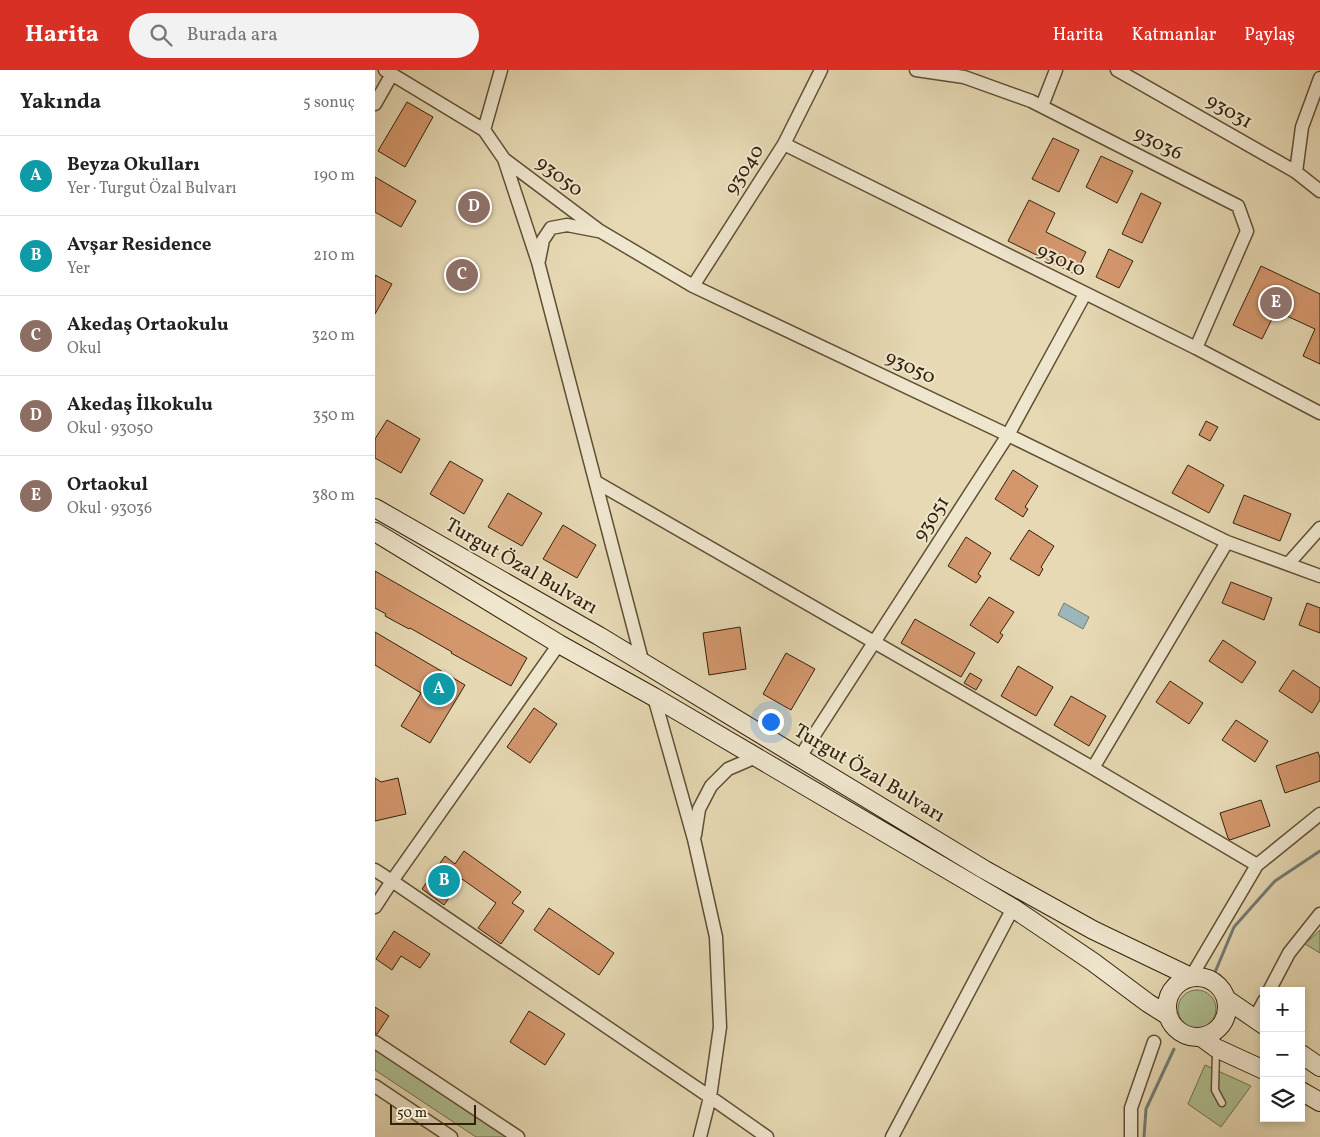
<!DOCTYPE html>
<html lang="tr">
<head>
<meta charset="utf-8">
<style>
  :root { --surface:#fff; --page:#f2f2f2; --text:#222; --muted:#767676; --line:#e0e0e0; --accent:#d93025 }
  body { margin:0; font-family:Vollkorn,serif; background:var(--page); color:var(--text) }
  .controls { position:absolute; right:15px; bottom:15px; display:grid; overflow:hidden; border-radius:0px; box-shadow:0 2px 8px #0003 }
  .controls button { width:45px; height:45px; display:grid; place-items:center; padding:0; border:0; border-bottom:1px solid var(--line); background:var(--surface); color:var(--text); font:25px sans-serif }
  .scale { position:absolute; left:15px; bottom:12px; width:86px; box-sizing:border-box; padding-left:5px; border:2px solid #33210a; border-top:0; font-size:14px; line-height:18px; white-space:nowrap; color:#33210a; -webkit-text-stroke:4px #efe6ce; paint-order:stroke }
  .you { position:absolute; left:395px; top:651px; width:18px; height:18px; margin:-12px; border:4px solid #fff; border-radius:50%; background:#1a73e8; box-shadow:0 0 0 8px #1a73e833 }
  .badge { display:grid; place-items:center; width:32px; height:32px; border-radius:50%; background:var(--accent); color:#fff; font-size:16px; font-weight:700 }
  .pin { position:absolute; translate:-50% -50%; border:2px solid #fff; box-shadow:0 1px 5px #0006 }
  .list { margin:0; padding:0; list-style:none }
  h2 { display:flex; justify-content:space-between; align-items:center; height:65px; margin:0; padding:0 20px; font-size:21px }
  h2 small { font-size:16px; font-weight:400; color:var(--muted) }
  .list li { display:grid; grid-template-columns:32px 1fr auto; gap:15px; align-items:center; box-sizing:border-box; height:80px; padding:0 20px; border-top:1px solid var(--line) }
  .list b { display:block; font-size:19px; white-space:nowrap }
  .list p { margin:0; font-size:16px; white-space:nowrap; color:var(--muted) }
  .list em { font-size:16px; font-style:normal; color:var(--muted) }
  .icon { flex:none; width:28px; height:28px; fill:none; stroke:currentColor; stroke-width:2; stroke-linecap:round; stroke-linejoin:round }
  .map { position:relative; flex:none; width:945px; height:1067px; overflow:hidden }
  header { display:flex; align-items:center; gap:30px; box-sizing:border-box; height:70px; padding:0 25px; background:var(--accent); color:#fff }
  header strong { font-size:24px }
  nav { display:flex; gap:28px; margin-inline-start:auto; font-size:18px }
  .search { width:350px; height:45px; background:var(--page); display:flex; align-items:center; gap:12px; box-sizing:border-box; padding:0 18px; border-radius:28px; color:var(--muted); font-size:19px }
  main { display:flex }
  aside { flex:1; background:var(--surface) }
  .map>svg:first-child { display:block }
  .green { fill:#afc092; stroke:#71704e }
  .water { fill:#9cb7b9; stroke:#727b73 }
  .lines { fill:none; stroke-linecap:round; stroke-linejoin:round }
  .stream { stroke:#727b73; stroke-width:3 }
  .building { fill:#d4976d; stroke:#33210a }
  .lane-casing { stroke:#604f34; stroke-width:9 }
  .street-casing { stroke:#604f34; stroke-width:15 }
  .secondary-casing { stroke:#33210a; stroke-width:20 }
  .lane { stroke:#efe6ce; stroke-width:6 }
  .street { stroke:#efe6ce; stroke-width:12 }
  .secondary { stroke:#efe6ce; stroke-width:18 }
  .labels { text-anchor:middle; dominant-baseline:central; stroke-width:4; stroke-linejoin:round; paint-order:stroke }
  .street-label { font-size:20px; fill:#33210a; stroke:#efe6ce }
</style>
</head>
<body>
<header>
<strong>Harita</strong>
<div class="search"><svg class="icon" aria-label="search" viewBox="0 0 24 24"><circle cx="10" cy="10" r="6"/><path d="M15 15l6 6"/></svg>Burada ara</div>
<nav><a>Harita</a><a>Katmanlar</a><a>Paylaş</a></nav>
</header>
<main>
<aside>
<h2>Yakında<small>5 sonuç</small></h2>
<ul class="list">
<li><span class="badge" style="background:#0f9aa8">A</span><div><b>Beyza Okulları</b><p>Yer · Turgut Özal Bulvarı</p></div><em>190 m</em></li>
<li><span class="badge" style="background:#0f9aa8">B</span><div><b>Avşar Residence</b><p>Yer</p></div><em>210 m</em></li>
<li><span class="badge" style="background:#8d6e63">C</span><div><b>Akedaş Ortaokulu</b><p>Okul</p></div><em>320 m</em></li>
<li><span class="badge" style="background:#8d6e63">D</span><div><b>Akedaş İlkokulu</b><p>Okul · 93050</p></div><em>350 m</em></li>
<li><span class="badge" style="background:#8d6e63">E</span><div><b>Ortaokul</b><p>Okul · 93036</p></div><em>380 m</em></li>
</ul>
</aside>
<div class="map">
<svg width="945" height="1067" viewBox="0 0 945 1067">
  <rect width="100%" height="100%" fill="#e6d9b4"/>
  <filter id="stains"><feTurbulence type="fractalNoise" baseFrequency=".004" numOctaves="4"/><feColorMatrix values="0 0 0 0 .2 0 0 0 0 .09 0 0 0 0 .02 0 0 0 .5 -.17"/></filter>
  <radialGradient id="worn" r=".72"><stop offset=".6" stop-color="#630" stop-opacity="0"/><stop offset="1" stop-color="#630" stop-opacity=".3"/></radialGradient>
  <!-- green -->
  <path class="green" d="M945 860V883L930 874Z
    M803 939a19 19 0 1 1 38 0a19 19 0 1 1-38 0Z
    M0 979 131 1067H101L0 1000Z
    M830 995 876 1016 846 1057 813 1034Z"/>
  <!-- water -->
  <path class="water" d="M689 533 714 547 708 559 683 545Z"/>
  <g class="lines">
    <!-- stream -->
    <path class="stream" d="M838 907 859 857 900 811 945 781
      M769 1067 771 1039 799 979"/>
  </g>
  <!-- building -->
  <path class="building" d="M32 32 58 47 30 97 3 81Z
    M678 68 704 80 684 122 657 109Z
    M726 86 758 101 742 133 711 117Z
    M0 107 41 131 26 157 0 142Z
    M766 123 786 133 767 173 747 164Z
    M654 130 680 143 671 162 711 182 700 204 633 171Z
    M734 179 758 191 744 218 721 207Z
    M886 196 945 224V294L928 286 940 259 901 241 887 269 858 255Z
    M0 205 17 214 0 244Z
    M12 350 45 369 26 403 0 388V369Z
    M831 351 843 357 835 371 824 365Z
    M75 391 108 410 89 444 55 424Z
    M813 395 849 415 834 443 797 423Z
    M638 400 663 416 650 437 653 439 648 447 620 429Z
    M133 423 167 443 147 476 113 457Z
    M869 425 916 444 905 471 858 453Z
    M188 455 221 475 202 508 168 489Z
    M654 460 679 476 666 497 668 499 664 506 635 489Z
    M591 467 616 483 603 504 606 506 601 513 573 496Z
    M0 501 152 588 136 616 76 583 77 582 35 558 34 559 10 546 11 544 0 538Z
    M856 512 897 528 889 550 847 533Z
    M614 527 639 542 625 563 628 565 623 573 595 555Z
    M932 533 945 538V563L924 555Z
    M540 549 600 583 586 607 526 573Z
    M365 557 371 599 334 605 328 563Z
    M0 562 90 615 55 673 26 656 46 623 0 595Z
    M848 570 881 592 867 613 834 591Z
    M411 583 440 599 416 640 388 624Z
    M643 596 678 617 661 646 626 626Z
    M918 600 945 618V630L937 643 904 621Z
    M595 603 607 610 601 620 589 613Z
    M795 611 828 633 814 654 781 632Z
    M696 626 731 646 714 676 679 655Z
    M159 638 182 654 155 693 132 677Z
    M861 650 893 671 880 692 847 670Z
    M943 682 945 688V711L910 723 901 696Z
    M0 708 6 712 23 708 31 744 0 751Z
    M886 730 895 756 855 770 853 768 845 743Z
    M89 781 146 822 137 833 149 841 126 874 103 858 121 833 87 809 69 835 47 819 70 786 80 794Z
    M174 838 239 883 224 905 159 860Z
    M19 861 55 884 45 898 26 886 17 900 1 889Z
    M0 937 14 946 2 964H0Z
    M154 941 190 964 170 995 135 972Z"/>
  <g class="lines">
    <defs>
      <path id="lane" d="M841 981 840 1020 847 1033"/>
      <path id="street" d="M10 0 109 60 129 89 163 192 268 594
        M541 0 589 7 656 31 863 136 872 161 821 278
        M742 0 921 102 945 121
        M0 34 17 4
        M667 36 681 0
        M109 60 126 0
        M409 74 821 278 945 343
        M129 89 225 161 318 216 633 365 852 472 945 506
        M921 102 927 57 945 8
        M164 190 168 170 176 158 192 155 223 161
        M318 216 409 74 446 0
        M221 412 718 698
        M852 472 718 698 882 795
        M913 494 945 458
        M425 687 633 365 710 224
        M320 765 324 739 336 716 353 699 381 687
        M0 800 17 811 184 574
        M0 837 17 811 335 1027 345 957 341 867 319 769 279 627
        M816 907 882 795 945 744
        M894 921 914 883 945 844
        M880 948 889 931
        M0 972 143 1067
        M0 1016 76 1067
        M325 1067 335 1027 392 1067
        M517 1067 638 838
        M756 1067V1038L779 972"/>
      <path id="secondary" d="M0 438 224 566 610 800 718 860 816 907
        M0 462 184 574 279 627 638 838 718 892 773 933 792 945
        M792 937a30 30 0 1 1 60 0a30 30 0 1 1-60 0Z
        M851 929 889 955
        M826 967 841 978 889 1000
        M926 984 945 997
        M926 1021 945 1032"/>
    </defs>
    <!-- lane casing -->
    <use href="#lane" class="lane-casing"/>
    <!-- street casing -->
    <use href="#street" class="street-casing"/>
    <!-- secondary casing -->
    <use href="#secondary" class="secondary-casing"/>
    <!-- lane -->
    <use href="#lane" class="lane"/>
    <!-- street -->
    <use href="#street" class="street"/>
    <!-- secondary -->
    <use href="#secondary" class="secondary"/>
  </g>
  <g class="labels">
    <!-- street labels -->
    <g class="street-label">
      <text transform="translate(854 42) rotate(30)">93031</text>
      <text transform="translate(783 74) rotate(27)">93036</text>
      <text transform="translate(370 100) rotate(-57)">93040</text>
      <text transform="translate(184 107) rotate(37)">93050</text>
      <text transform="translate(686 191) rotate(26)">93010</text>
      <text transform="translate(535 298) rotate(25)">93050</text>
      <text transform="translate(557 449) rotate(-57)">93051</text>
      <text transform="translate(146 497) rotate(30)">Turgut Özal Bulvarı</text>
      <text transform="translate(494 704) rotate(31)">Turgut Özal Bulvarı</text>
    </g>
  </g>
  <rect width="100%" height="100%" filter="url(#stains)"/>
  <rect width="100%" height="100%" fill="url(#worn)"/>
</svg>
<div class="controls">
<button>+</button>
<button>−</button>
<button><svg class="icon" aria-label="layers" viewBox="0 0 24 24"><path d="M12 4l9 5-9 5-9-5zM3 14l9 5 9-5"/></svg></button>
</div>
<div class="scale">50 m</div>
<div class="you"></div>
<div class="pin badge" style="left:64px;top:619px;background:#0f9aa8">A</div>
<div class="pin badge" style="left:69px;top:811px;background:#0f9aa8">B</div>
<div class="pin badge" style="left:87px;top:205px;background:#8d6e63">C</div>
<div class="pin badge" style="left:99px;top:137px;background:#8d6e63">D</div>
<div class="pin badge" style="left:901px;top:233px;background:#8d6e63">E</div>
</div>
</main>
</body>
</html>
